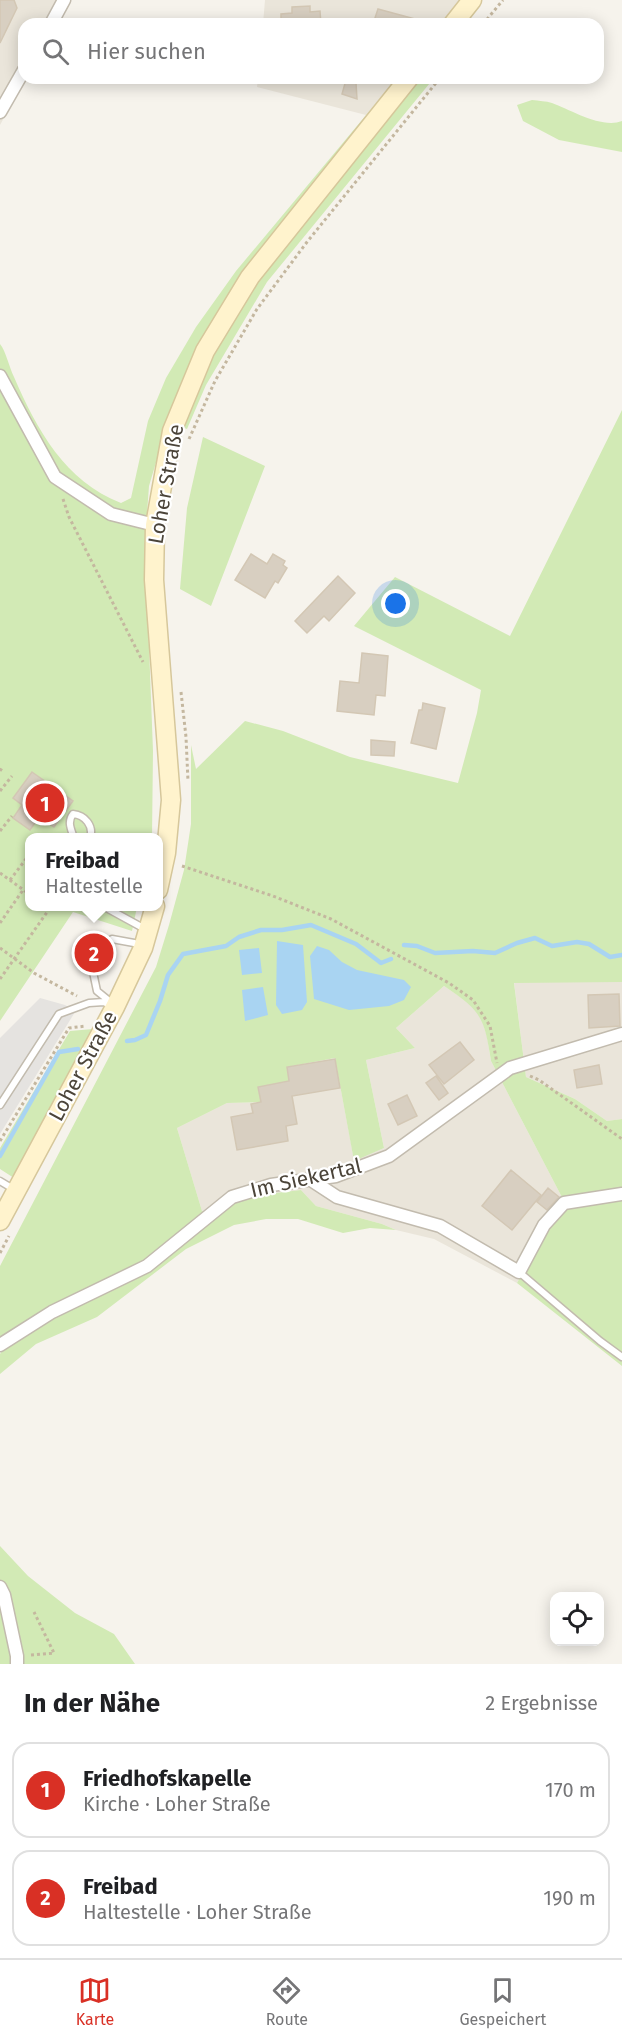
<!DOCTYPE html>
<html lang="de">
<head>
<meta charset="utf-8">
<style>
  :root { --surface:#fff; --page:#f6f6f6; --text:#202124; --muted:#757577; --line:#e0e0e0; --accent:#d93025 }
  body { margin:0; font-family:"Fira Sans",sans-serif; background:var(--page); color:var(--text) }
  .controls { position:absolute; right:18px; bottom:18px; display:grid; overflow:hidden; border-radius:12px; box-shadow:0 3px 15px #0003 }
  .controls button { width:54px; height:54px; display:grid; place-items:center; padding:0; border:0; border-bottom:2px solid var(--line); background:var(--surface); color:var(--text); font:30px sans-serif }
  .you { position:absolute; left:396px; top:604px; width:21px; height:21px; margin:-15px; border:4px solid #fff; border-radius:50%; background:#1a73e8; box-shadow:0 0 0 9px #1a73e833 }
  .badge { display:grid; place-items:center; width:39px; height:39px; border-radius:50%; background:var(--accent); color:#fff; font-size:20px; font-weight:700 }
  .pin { position:absolute; translate:-50% -50%; border:3px solid #fff; box-shadow:0 2px 6px #0006 }
  .popup { position:absolute; left:25px; top:833px; width:138px; height:78px; box-sizing:border-box; display:grid; place-content:center; border-radius:12px; background:var(--surface); filter:drop-shadow(0 2px 4px #0005); font-size:20px; white-space:nowrap; color:var(--muted) }
  .popup b { font-size:22px; color:var(--text) }
  .popup::after { content:''; position:absolute; left:50%; top:100%; margin-left:-12px; border:12px solid transparent; border-top-color:var(--surface) }
  .list { margin:0; padding:0; list-style:none }
  h2 { display:flex; justify-content:space-between; align-items:center; height:78px; margin:0; padding:0 24px; font-size:26px }
  h2 small { font-size:20px; font-weight:400; color:var(--muted) }
  .list li { display:grid; grid-template-columns:39px 1fr auto; gap:18px; align-items:center; box-sizing:border-box; height:96px; margin:0 12px 12px; padding:0 12px; border:2px solid var(--line); border-radius:18px }
  .list b { display:block; font-size:22px; white-space:nowrap }
  .list p { margin:0; font-size:20px; white-space:nowrap; color:var(--muted) }
  .list em { font-size:20px; font-style:normal; color:var(--muted) }
  .icon { flex:none; width:33px; height:33px; fill:none; stroke:currentColor; stroke-width:2; stroke-linecap:round; stroke-linejoin:round }
  .map { position:relative; flex:none; width:622px; height:1664px; overflow:hidden }
  .search { position:absolute; background:var(--surface); box-shadow:0 3px 15px #0003; left:18px; right:18px; top:18px; height:66px; display:flex; align-items:center; gap:15px; box-sizing:border-box; padding:0 21px; border-radius:18px; color:var(--muted); font-size:22px }
  .sheet { height:294px; background:var(--surface) }
  nav { display:flex; justify-content:space-around; align-items:center; box-sizing:border-box; height:84px; border-top:2px solid var(--line); background:var(--surface); font-size:16px; color:var(--muted) }
  nav a { display:grid; justify-items:center; gap:3px }
  nav .on { color:var(--accent) }
  .map>svg:first-child { display:block }
  .residential { fill:#eae5da }
  .green { fill:#d2eab5 }
  .parking { fill:#e5e3e0 }
  .water { fill:#a9d4f2 }
  .lines { fill:none; stroke-linecap:round; stroke-linejoin:round }
  .stream { stroke:#a9d4f2; stroke-width:4.5 }
  .building { fill:#d8cfc1; stroke:#d3c7b4; stroke-width:1.5 }
  .lane-casing { stroke:#c2bbae; stroke-width:9 }
  .street-casing { stroke:#c2bbae; stroke-width:15 }
  .secondary-casing { stroke:#d6c79b; stroke-width:21 }
  .path { stroke:#c4b79f; stroke-width:3; stroke-dasharray:3 3; stroke-linecap:butt }
  .lane { stroke:#fff; stroke-width:6 }
  .street { stroke:#fff; stroke-width:12 }
  .secondary { stroke:#fff3cd; stroke-width:18 }
  .labels { text-anchor:middle; dominant-baseline:central; stroke-width:4.5; stroke-linejoin:round; paint-order:stroke }
  .street-label { font-size:21px; fill:#4b4439; stroke:#fff }
</style>
</head>
<body>
<div class="map">
<svg width="622" height="1664" viewBox="0 0 622 1664">
  <rect width="100%" height="100%" fill="#f6f3ec"/>
  <!-- residential -->
  <path class="residential" d="M0 0H69L56 24H24V78H26L0 125Z
    M265 0H461L441 24H263Z
    M258 78H397L366 115 257 87Z
    M514 982H622V1119L607 1121 575 1099 526 1077Z
    M444 986 471 1004 482 1019 487 1037 491 1061 566 1205 547 1226 517 1283 434 1239 396 1230 382 1224 316 1206 301 1190 267 1194 235 1202 216 1214 202 1211 177 1128 227 1103 261 1102 258 1087 288 1081 286 1067 335 1058 354 1160 384 1148 366 1060 415 1048 396 1028Z"/>
  <!-- green -->
  <path class="green" d="M397 78H434L267 282 206 385 187 429 168 422 149 486 145 541 153 751 152 837 29 838V906L137 907 132 931 73 912 0 1021V344C6 351 9 367 14 377 37 430 65 481 121 503L131 498 148 421 166 378 196 327 236 271Z
    M532 100C539 101 546 101 552 103 571 110 602 129 622 121V152L559 140 523 121 517 105Z
    M622 410V982L514 983 526 1077 575 1099 607 1121 622 1119V1366L517 1283 547 1226 566 1205 491 1061C484 1016 481 1011 444 986L396 1028 415 1048 366 1060 384 1148 354 1161 335 1058 287 1067 289 1081 258 1087 261 1102 227 1103 177 1128 202 1211 216 1214 235 1202 267 1194 301 1190 316 1206 382 1224 396 1230 370 1228 343 1233 298 1219H266L234 1225 186 1249 97 1317 36 1344 0 1374V1354L2 1351 0 1349V1266L156 967 169 925 184 870 191 824V745L196 769 245 721 283 731 350 757 458 783 477 713 481 690 354 626 395 577 510 636Z
    M203 437 265 466 211 606 180 589 187 508Z
    M93 1029 14 1178 0 1169V1148L70 1031Z
    M0 1546 28 1576 75 1613 114 1634 135 1664H0Z"/>
  <!-- parking -->
  <path class="parking" d="M40 998 65 1005 75 1012 0 1134V1038Z"/>
  <!-- water -->
  <path class="water" d="M277 941 303 945 307 1002 302 1010 282 1014 276 1005Z
    M317 946 329 950 342 962 357 970 404 980 411 987 404 1000 389 1006 349 1010 314 999 310 956Z
    M259 948 262 973 242 975 239 950Z
    M263 987 268 1015 245 1021 242 990Z"/>
  <g class="lines">
    <!-- stream -->
    <path class="stream" d="M404 945 417 946 435 953 473 951 495 953 517 943 535 938 552 946 577 942 589 944 610 957 622 955
      M127 1041 135 1040 146 1035 160 1001 168 975 183 954 226 946 239 937 261 930H282L311 925 356 944 381 963 391 959
      M0 1156 59 1052 78 1049"/>
  </g>
  <!-- building -->
  <path class="building" d="M0 0H14L17 8 0 43Z
    M310 6V12L320 11 321 24H281V14L292 13V7Z
    M378 9 419 20V24H373Z
    M346 80 356 83 357 99 342 94Z
    M251 554 267 564 273 554 285 561 283 565 287 568 278 583 275 581 265 598 235 580Z
    M338 576 355 593 329 621 324 616 307 633 295 621Z
    M362 653 388 656 385 696 376 695 374 715 337 711 340 681 359 683Z
    M423 703 445 708 436 749 411 743 419 710H422Z
    M371 740 395 742 394 756 371 755Z
    M32 772 73 801 54 827 39 817 30 830 13 818 22 805 13 798Z
    M619 994 620 1026 589 1028 588 995Z
    M460 1042 474 1060 444 1084 429 1065Z
    M335 1059 340 1088 292 1096 297 1124 286 1126 288 1141 237 1150 231 1117 253 1113 251 1104 261 1102 258 1087 289 1081 287 1067Z
    M599 1065 602 1084 577 1088 574 1070Z
    M436 1076 448 1093 439 1100 426 1083Z
    M407 1095 417 1116 398 1125 388 1104Z
    M511 1170 541 1195 512 1230 482 1206Z
    M548 1188 559 1197 547 1210 537 1202Z"/>
  <g class="lines">
    <defs>
      <path id="lane" d="M74 838C71 829 67 822 73 814 85 815 94 826 90 838
        M103 906 145 929
        M113 1004 97 991 93 972 94 953 112 939 134 943 142 947
        M0 1105 59 1014 89 1003 104 1002 112 1006
        M0 1181 15 1190
        M519 1272 600 1341 622 1357"/>
      <path id="street" d="M51 24 64 0
        M0 112 24 70
        M0 376 55 477 111 514 155 525
        M311 1180 337 1197 440 1226 519 1272 544 1225 564 1203 622 1194
        M0 1345 52 1312 147 1266 232 1197 271 1185 336 1176 389 1156 510 1068 622 1034
        M0 1587 4 1595 17 1656V1664"/>
      <path id="secondary" d="M453 24 472 0
        M158 890 166 853 171 800 154 580 155 525 172 431 205 351 250 277 409 78
        M0 1221 115 1007 143 948 155 906"/>
    </defs>
    <!-- lane casing -->
    <use href="#lane" class="lane-casing"/>
    <!-- street casing -->
    <use href="#street" class="street-casing"/>
    <!-- secondary casing -->
    <use href="#secondary" class="secondary-casing"/>
    <!-- path -->
    <path class="path" d="M483 24 503 0
      M189 439 215 381 257 309 307 242 440 78
      M63 499 69 517 143 662
      M181 692 186 737 188 781
      M0 771 2 768
      M0 791 12 776
      M0 831 12 816
      M43 838 45 834
      M182 866 273 896 331 919 449 983 473 1000 490 1026 497 1063
      M0 873 29 894
      M10 880 29 855
      M0 923 23 890
      M0 948 34 973 77 996
      M0 979 50 908 48 906
      M530 1076 539 1080 622 1139
      M0 1141 69 1028 86 1026
      M0 1253 9 1236
      M31 1655 54 1653 34 1612"/>
    <!-- lane -->
    <use href="#lane" class="lane"/>
    <!-- street -->
    <use href="#street" class="street"/>
    <!-- secondary -->
    <use href="#secondary" class="secondary"/>
  </g>
  <g class="labels">
    <!-- street labels -->
    <g class="street-label">
      <text transform="translate(166 484) rotate(-80)">Loher Straße</text>
      <text transform="translate(83 1066) rotate(-62)">Loher Straße</text>
      <text transform="translate(306 1178) rotate(-13)">Im Siekertal</text>
    </g>
  </g>
</svg>
<div class="controls">
<button><svg class="icon" aria-label="locate" viewBox="0 0 24 24"><circle cx="12" cy="12" r="6"/><path d="M12 2v4M12 18v4M2 12h4M18 12h4"/></svg></button>
</div>
<div class="you"></div>
<div class="pin badge" style="left:45px;top:803px">1</div>
<div class="pin badge" style="left:94px;top:953px">2</div>
<div class="popup"><b>Freibad</b>Haltestelle</div>
<div class="search"><svg class="icon" aria-label="search" viewBox="0 0 24 24"><circle cx="10" cy="10" r="6"/><path d="M15 15l6 6"/></svg>Hier suchen</div>
</div>
<section class="sheet">
<h2>In der Nähe<small>2 Ergebnisse</small></h2>
<ul class="list">
<li><span class="badge">1</span><div><b>Friedhofskapelle</b><p>Kirche · Loher Straße</p></div><em>170 m</em></li>
<li><span class="badge">2</span><div><b>Freibad</b><p>Haltestelle · Loher Straße</p></div><em>190 m</em></li>
</ul>
</section>
<nav>
<a class="on"><svg class="icon" aria-label="map" viewBox="0 0 24 24"><path d="M3 6l6-2 6 2 6-2v14l-6 2-6-2-6 2zM9 4v14M15 6v14"/></svg>Karte</a>
<a><svg class="icon" aria-label="directions" viewBox="0 0 24 24"><path d="M12 3l9 9-9 9-9-9zM9 14v-3h6M13 9l2 2-2 2"/></svg>Route</a>
<a><svg class="icon" aria-label="saved" viewBox="0 0 24 24"><path d="M7 4h10v16l-5-4-5 4z"/></svg>Gespeichert</a>
</nav>
</body>
</html>
